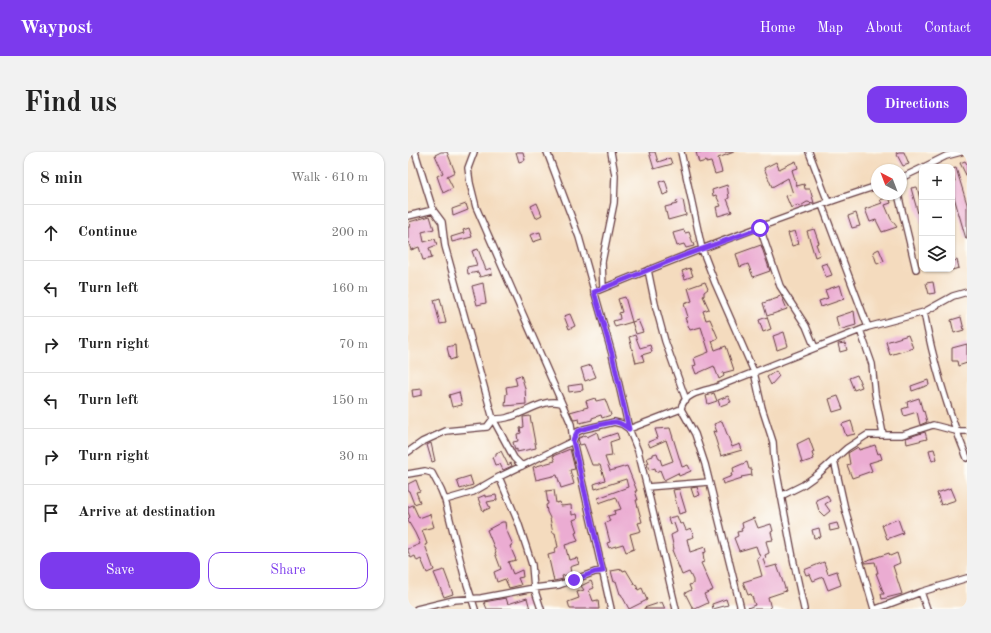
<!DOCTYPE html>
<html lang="en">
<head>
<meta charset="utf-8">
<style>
  :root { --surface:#fff; --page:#f2f2f2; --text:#222; --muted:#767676; --line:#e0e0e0; --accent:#7c3aed }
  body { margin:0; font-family:"Old Standard TT",serif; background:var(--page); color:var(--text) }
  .controls { position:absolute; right:12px; top:12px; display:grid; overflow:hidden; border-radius:8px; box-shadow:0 1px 3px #0004 }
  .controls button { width:36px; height:36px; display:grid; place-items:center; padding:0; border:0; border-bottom:1px solid var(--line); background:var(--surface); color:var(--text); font:20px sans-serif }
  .compass { position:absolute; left:463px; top:12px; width:36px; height:36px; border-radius:50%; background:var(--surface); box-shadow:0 1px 3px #0004; rotate:318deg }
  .stop { position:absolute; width:12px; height:12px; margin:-9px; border:3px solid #7c3aed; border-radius:50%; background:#fff }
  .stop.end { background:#7c3aed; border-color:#fff; box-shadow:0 1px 4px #0008 }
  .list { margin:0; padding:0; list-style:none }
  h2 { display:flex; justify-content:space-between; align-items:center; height:52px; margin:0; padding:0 16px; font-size:17px }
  h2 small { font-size:13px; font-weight:400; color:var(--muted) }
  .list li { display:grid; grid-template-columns:26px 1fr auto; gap:12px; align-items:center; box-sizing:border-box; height:56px; padding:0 16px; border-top:1px solid var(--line) }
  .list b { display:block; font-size:15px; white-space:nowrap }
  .list em { font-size:13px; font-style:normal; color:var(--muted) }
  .actions { display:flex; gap:8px; padding:12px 16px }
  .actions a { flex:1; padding:9px 0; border:1px solid var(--accent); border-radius:12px; text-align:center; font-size:14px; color:var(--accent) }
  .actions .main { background:var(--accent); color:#fff }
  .icon { flex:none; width:22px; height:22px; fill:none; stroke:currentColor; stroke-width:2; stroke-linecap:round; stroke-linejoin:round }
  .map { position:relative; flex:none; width:559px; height:457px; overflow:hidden; border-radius:12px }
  header { display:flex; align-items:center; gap:24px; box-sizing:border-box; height:56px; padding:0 20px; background:var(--accent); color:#fff }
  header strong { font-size:19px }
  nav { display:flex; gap:22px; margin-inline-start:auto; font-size:14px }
  .intro { display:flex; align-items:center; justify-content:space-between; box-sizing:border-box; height:96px; padding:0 24px }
  h1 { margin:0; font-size:28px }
  .button { padding:10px 18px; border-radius:12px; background:var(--accent); color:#fff; font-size:14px; font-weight:700 }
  main { display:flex; gap:24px; padding:0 24px }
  aside { flex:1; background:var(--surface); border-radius:12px; box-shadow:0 1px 3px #0004 }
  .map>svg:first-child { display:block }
  .building { fill:#ebacd2 }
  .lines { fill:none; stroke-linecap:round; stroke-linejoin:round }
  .minor-casing { stroke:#643b41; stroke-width:8 }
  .minor { stroke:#fff; stroke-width:5.5 }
  .route { stroke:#7c3aed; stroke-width:5 }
</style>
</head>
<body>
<header>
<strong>Waypost</strong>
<nav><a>Home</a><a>Map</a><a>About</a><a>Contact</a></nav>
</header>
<div class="intro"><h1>Find us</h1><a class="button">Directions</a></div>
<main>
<aside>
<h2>8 min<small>Walk · 610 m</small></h2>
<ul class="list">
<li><svg class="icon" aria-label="ahead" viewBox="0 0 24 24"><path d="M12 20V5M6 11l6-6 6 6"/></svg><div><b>Continue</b></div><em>200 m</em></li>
<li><svg class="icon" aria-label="left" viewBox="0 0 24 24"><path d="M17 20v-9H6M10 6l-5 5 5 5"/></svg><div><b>Turn left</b></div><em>160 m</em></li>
<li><svg class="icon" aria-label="right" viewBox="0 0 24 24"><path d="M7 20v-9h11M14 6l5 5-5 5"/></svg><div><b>Turn right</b></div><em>70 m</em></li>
<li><svg class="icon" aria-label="left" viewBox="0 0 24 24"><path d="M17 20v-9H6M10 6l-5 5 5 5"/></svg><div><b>Turn left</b></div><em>150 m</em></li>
<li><svg class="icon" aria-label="right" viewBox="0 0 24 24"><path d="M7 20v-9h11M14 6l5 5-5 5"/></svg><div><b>Turn right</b></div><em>30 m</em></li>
<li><svg class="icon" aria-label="arrive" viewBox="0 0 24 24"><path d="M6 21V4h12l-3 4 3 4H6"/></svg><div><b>Arrive at destination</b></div></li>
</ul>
<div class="actions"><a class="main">Save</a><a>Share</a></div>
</aside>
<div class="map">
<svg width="559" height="457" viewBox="0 0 559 457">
  <rect width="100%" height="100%" fill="#fdfcf7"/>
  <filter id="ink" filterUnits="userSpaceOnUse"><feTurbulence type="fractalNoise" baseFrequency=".025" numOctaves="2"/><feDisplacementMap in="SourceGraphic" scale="8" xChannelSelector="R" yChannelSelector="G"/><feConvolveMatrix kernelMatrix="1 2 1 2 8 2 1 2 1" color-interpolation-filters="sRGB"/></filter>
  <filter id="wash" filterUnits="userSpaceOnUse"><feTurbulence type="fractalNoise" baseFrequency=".012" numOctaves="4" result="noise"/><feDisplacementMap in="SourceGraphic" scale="16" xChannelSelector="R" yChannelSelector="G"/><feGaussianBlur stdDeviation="0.9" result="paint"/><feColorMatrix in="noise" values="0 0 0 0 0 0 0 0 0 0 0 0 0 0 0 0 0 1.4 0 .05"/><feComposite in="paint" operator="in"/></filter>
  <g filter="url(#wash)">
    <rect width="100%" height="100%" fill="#f4dbbe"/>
    <g id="blocks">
      <!-- building -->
      <path class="building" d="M33 0H39L47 20 39 24 45 36 35 41 29 24 35 21 27 3Z
        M108 0H115L117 8 111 10Z
        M241 0H247L250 10 262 6 264 12 246 17Z
        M288 0H326L310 6 314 20 307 22 303 10 298 11V9L291 11Z
        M491 0H496L501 12 495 14 488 1Z
        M388 9 390 16 384 18 389 34 396 32 397 37H402L406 51 399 50 391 55 390 53 383 56 378 44 385 42 380 26 364 35 356 16 368 10 371 17Z
        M557 9 559 12V25L552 11Z
        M548 16 559 52V87H558L544 38V30L547 29 544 17Z
        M257 28 261 41 255 43 251 30Z
        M319 33 321 46 319 47 324 60 310 64 308 55 313 54 308 43 305 44 304 38Z
        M509 35 513 51 514 50V72H513L503 36Z
        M481 45 483 51 477 53 483 67 489 75 474 80 468 68 462 70 457 57 474 51 472 48Z
        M275 48 278 63 260 68 257 55 269 52 268 49Z
        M129 51 134 63 128 66 123 54Z
        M58 52 60 58 45 64 44 57Z
        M448 61 452 74 444 76 440 64Z
        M22 64 26 77 14 80 16 90 27 87 29 93 21 96 24 106 15 108 11 95 3 98 0 89V75H2L1 70Z
        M61 76 64 85 44 90 43 85 56 81 55 78Z
        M406 77 411 91 408 92 412 103 407 105 399 79Z
        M276 78 277 81 281 80 286 94 278 96 276 92 269 94 265 81Z
        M387 79 391 92 384 94 380 81Z
        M132 80 134 87 125 90 122 83Z
        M353 93 362 119 345 125 340 112 332 115 328 102Z
        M70 97 78 118 83 116 84 122 72 125 70 120 60 122 59 115 69 113 64 99Z
        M471 97 476 109 469 112 465 100Z
        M549 108 551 116 544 118V110Z
        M419 111 424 123 418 125 413 113Z
        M282 116 285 124 277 127 274 119Z
        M297 130 300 137 296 140V144H295L301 157 295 159 298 168 302 167 310 186 304 189 307 198 318 194 326 218 315 221 316 224 311 227 306 214 288 222 285 214 288 213 286 206 301 200 293 175 282 178 277 166 280 165 276 152 284 149 280 136Z
        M525 130 527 141 521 142 518 131Z
        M75 131 78 151 69 153 64 134Z
        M432 133 436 147 413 155 411 149 420 146 417 138Z
        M373 143 379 157 359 164 355 151 370 146V144Z
        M217 145 224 170 207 175 205 169 212 167 211 161 214 160 210 147Z
        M32 146 38 171 32 172 26 148Z
        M446 159 448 173 431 178 428 165Z
        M162 162 167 174 161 177 156 164Z
        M359 165 363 177 355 180 351 168Z
        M553 165 556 178 546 181 543 168Z
        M230 168 235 180 228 182 224 170Z
        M376 180 380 194 369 198 365 184Z
        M227 183 232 196 242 193 244 200 234 203 236 209 228 211 221 185Z
        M500 183 505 196 482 203 478 190Z
        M437 191 439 198 432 200 430 192Z
        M559 192V211L550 214 549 209H544V196Z
        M47 193 48 206 42 208 39 195Z
        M183 213 188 225 177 229 173 216Z
        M368 219 371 224 363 233 359 225Z
        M113 223 117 236 118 252 97 254 98 242H99L98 235 109 233 107 225Z
        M449 223 454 235 446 238 441 226Z
        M520 228 521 233 504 239 503 234Z
        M174 232 175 238 161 240 160 234Z
        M14 237V243L5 245 4 238Z
        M51 240 54 253 44 255 41 243Z
        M306 241 309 249 300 252 298 244Z
        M320 244 323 250 312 254 310 248Z
        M430 244 435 257 425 260 421 247Z
        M187 246 188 249 197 247 203 263 194 266 193 263 184 266V268L172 271 171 267 166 268 162 260 180 255 178 249Z
        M511 246 515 260 516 259 519 270 512 273 509 260 496 264 494 257 500 255 499 250Z
        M122 264 128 296 109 300V297L107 298 105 290 110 289 109 282 113 281 112 276 116 275 115 265Z
        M314 269 324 295 332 292 334 298 313 304 305 279 309 280 306 272Z
        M443 269 447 282 438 284 434 272Z
        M262 276 274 315 280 313 283 319 271 324 270 321 256 328 252 318 248 320 247 316 241 318 239 312 241 311 239 306 245 304V302L249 301 251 307H252L254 313 265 309 258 288 242 295 240 290 250 286 247 277Z
        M189 280 191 287 209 281 211 287 202 290 204 304 197 305 202 319 219 314 229 339H227L230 348H228L234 370 230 371 233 379 222 382 226 397 218 400 215 392 201 396 199 391 202 390 197 371 202 369 200 364 207 362 206 359 213 357 208 345 191 351 190 346 220 335 218 327 187 337 186 332 197 328 192 313H184L178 297 176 292 172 293 170 287 171 286 178 283 179 285Z
        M517 280 519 287 499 292 498 286Z
        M401 286 406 300 404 301 406 307 394 311 389 292Z
        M23 291 27 309 24 310 19 293Z
        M467 293 470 302 472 301 474 307 461 311 464 319 444 326 439 313 442 312 440 301 450 295 451 298Z
        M162 297 167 317 162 318 166 332 153 336 149 323 128 328 125 315 147 309 145 304Z
        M526 297 529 307 524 309 521 298Z
        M93 299 100 313 103 311 104 314 95 318 92 312 87 313 84 305 88 304V301Z
        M339 310 341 317H343L344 323 333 325 334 326 315 332 314 328 324 324 323 321 326 320 325 316Z
        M62 324 65 333 52 337 49 328Z
        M8 328 12 339 8 340 12 350 6 352 1 339H0V332Z
        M289 335 292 343 286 345 283 336Z
        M543 336 548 348 533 353 529 341Z
        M271 337 278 360 271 362 265 338Z
        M146 338 148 351 152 350 153 354 163 353 164 363 169 362 170 366 165 368 169 380 167 381 170 389 157 393 161 408 169 406 171 412 162 415 163 422 154 424 155 427 146 429 140 403 147 401 146 397 150 395 147 381H145L142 366 139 360 138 353 140 352 138 339Z
        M77 343V345L88 343 89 348 79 350 82 356 75 359 70 346Z
        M419 343 422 349 417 352 422 359 416 364 411 359 408 348Z
        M5 353 11 366 22 362 26 375 14 378 19 392 17 393 26 418 19 421 13 407 9 409 7 404 3 406 0 399V397L12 392 7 381 0 369V367L2 365 0 360V355Z
        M269 364 272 372 275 371 278 378 283 376 286 385 279 387 282 400 297 395 298 400 295 401 296 410 293 411 305 438 296 442 300 451 287 457H285L277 441 283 438 281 433 285 432V428L281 420 274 423 264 398 266 397 263 383 269 380 266 371 262 372 260 366Z
        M346 366 350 376 363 372 365 379 363 380 365 388 358 389 361 401 357 403 358 406 355 407 358 416 369 413 378 439 360 445 363 457H337L347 453 343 442 340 443 335 430 354 424 349 406 352 405 348 394 331 399 326 386 330 384 329 380 334 379 333 377 335 376 334 371Z
        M490 367 495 381 479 387 474 373Z
        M94 370H97L98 377 105 393 102 394 108 408 100 410 105 422 114 418 115 425 110 426 113 433 101 436 97 427 89 430 86 420 93 417 87 401 88 400 79 378Z
        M429 371 431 377 422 379 421 373Z
        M411 376 413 385 406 386 404 378Z
        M481 401 482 404 489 401 492 411 485 414 494 442 474 447 473 442H476L468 421H470L467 410 457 411V409Z
        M416 410 420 422 429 419 433 433 420 438 415 425 405 429 402 422 398 423 396 418Z
        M214 417 215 419 218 418 227 433 228 432 230 438 234 436 239 448 221 457 213 442H212L208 429 206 430 203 419Z
        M36 418 45 442 36 445 26 421Z
        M183 429 186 436 181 438 185 449 190 448 191 457H162L160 450 171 446 169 440 176 438 173 434Z
        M98 446 100 452 119 446 122 457H79L76 450Z
        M318 447 320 453 305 457 304 452Z
        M254 450 257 457H236V456Z"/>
    </g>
  </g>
  <g filter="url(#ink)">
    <use href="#blocks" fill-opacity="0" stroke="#643b41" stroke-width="1"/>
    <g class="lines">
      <defs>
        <path id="minor" d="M7 0 25 58
          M66 0 60 16 62 31 68 55 163 272 165 289 203 457
          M139 0 171 85 204 202 221 277 230 299 239 335 268 457
          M273 0 294 97 307 131 346 220 354 256 365 290 366 306 386 411 396 457
          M401 0 420 50
          M516 15 538 4 553 0
          M493 26 514 16
          M490 42 508 117
          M414 53 460 175
          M0 64 25 58 34 70 37 94 85 267 106 306 114 314
          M352 76 372 134 398 174 407 196
          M240 118 247 152 257 189 278 248
          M195 136 194 110 206 51 207 23 203 0
          M186 140C279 102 373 65 469 34
          M516 160C525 210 540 259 559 306
          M452 178 464 212 467 242 475 282
          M273 257 287 282 297 312 333 457
          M0 300 14 290 38 279 79 275 85 267C90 267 97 267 101 265 119 261 135 246 153 251
          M426 308 437 357 466 457
          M0 322 17 319 24 321 33 338 37 348 56 423 67 457
          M91 325 110 370 119 397 124 413 126 436 133 457
          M239 335 301 330
          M373 344 395 333 409 323 439 296 459 283H494L525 273 548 279H559
          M37 348 65 340 91 325 165 289 169 280 176 277 198 272 206 270 214 272 221 277 273 257C275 242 294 239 306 236L460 175 516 160 545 144 559 140
          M513 440 519 457
          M9 457 46 448 73 446 126 436 151 433 187 420 195 419
          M468 457 513 440 559 426"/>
      </defs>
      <!-- minor casing -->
      <use href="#minor" class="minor-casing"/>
      <!-- minor -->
      <use href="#minor" class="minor"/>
    </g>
  </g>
  <g class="lines" filter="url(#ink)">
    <!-- route -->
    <path class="route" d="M166 428 187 420 195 419 165 289C166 286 168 282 169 280 172 277 202 270 207 270 212 270 216 274 221 277L204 202 186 140 272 105 352 76"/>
  </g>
</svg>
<div class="controls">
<button>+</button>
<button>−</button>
<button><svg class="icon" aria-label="layers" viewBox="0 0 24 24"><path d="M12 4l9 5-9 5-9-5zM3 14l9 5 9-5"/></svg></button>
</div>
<svg class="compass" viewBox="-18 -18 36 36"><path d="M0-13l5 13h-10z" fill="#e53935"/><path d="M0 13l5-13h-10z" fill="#767676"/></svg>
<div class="stop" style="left:352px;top:76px"></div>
<div class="stop end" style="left:166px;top:428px"></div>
</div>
</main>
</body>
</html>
